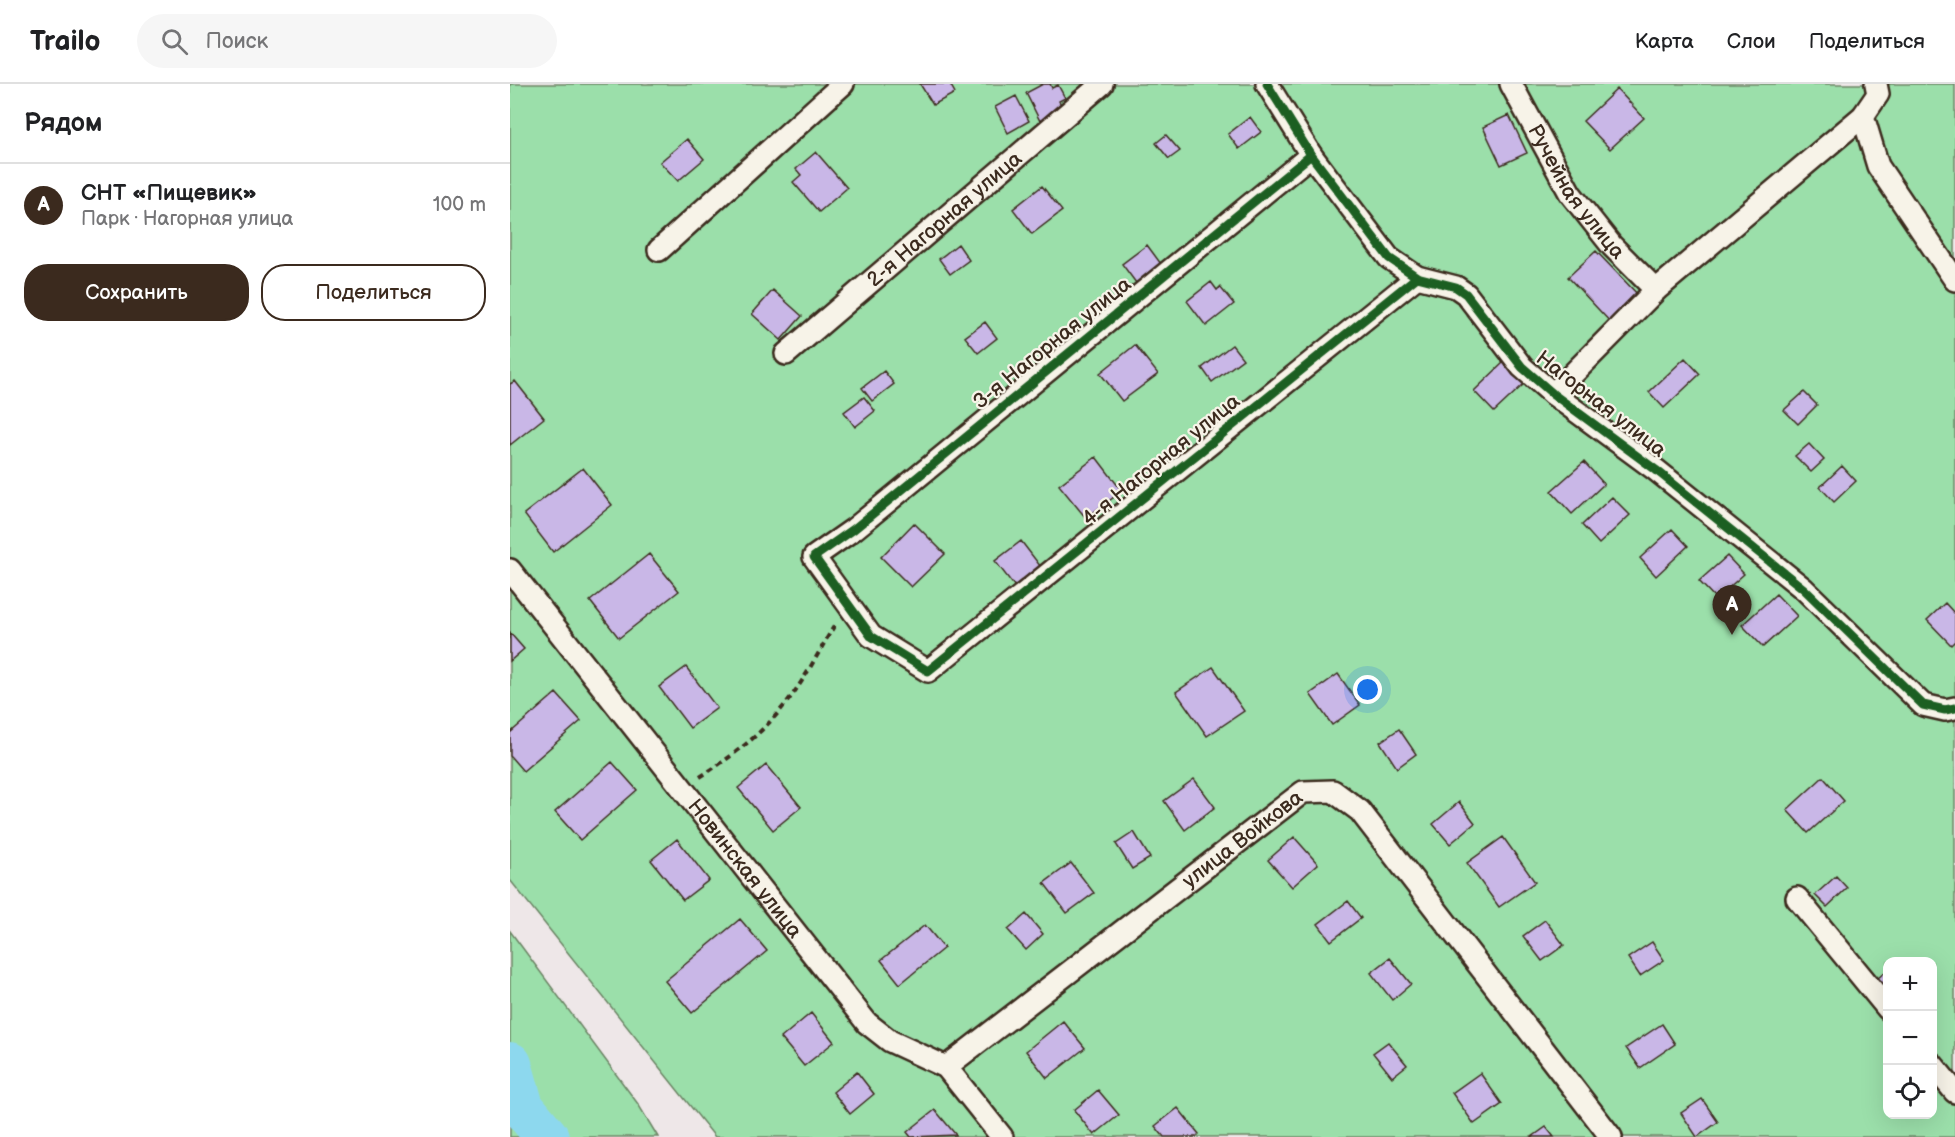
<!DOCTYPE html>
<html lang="ru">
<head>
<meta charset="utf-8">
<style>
  :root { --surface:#fff; --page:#f6f6f6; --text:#202124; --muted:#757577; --line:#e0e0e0; --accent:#3b2a1e }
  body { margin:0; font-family:"Balsamiq Sans",sans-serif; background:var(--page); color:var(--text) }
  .controls { position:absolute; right:18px; bottom:18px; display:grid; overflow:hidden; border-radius:12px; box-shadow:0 6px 24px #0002 }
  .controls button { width:54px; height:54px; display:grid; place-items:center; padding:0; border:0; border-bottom:2px solid var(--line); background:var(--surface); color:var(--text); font:30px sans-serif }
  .you { position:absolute; left:858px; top:606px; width:21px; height:21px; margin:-15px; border:4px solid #fff; border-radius:50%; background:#1a73e8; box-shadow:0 0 0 9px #1a73e833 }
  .badge { display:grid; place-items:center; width:39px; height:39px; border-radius:50%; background:var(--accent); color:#fff; font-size:20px; font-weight:700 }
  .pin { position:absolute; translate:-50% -50px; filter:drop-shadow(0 2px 3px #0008) }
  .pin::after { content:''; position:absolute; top:32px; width:21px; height:18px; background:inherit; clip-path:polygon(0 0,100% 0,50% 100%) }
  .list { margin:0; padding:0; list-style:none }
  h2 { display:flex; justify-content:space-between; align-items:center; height:78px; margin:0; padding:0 24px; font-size:26px }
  h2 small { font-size:20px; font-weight:400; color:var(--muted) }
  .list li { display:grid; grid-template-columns:39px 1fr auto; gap:18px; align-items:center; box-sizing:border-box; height:84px; padding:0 24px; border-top:2px solid var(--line) }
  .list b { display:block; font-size:22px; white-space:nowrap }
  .list p { margin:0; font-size:20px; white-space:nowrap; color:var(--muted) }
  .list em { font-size:20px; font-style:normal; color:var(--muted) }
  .actions { display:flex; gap:12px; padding:18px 24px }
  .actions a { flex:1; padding:14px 0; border:2px solid var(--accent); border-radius:24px; text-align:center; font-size:21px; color:var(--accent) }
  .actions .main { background:var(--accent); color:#fff }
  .icon { flex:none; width:33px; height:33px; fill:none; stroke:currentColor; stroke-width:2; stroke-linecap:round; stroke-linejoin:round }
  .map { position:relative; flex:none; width:1445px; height:1053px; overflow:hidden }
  header { display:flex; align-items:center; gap:36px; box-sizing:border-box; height:84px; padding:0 30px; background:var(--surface); border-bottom:2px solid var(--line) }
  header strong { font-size:28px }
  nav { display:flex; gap:33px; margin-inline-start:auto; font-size:21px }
  .search { width:420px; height:54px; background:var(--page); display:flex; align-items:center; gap:15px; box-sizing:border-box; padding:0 21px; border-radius:33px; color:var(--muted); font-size:22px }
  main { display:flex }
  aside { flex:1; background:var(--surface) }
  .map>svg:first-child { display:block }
  .green { fill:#9bdfaa; stroke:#6b8464; stroke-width:1.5; fill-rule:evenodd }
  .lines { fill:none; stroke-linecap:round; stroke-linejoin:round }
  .river { stroke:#8dd8ee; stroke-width:44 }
  .building { fill:#c9b7e7; stroke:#3b2a1e; stroke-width:1.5 }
  .minor-casing { stroke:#3b2a1e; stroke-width:26 }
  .path { stroke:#3b2a1e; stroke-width:4; stroke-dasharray:6 4.5; stroke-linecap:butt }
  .minor { stroke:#f7f3e8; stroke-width:21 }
  .cycleway-casing { stroke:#f7f3e8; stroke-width:13 }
  .cycleway { stroke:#1b5e20; stroke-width:9 }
  .labels { text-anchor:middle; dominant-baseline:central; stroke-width:4.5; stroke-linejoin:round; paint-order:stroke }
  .street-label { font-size:21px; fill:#3b2a1e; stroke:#f7f3e8 }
</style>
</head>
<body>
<header>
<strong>Trailo</strong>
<div class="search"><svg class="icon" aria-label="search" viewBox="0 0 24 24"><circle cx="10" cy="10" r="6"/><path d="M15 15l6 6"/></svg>Поиск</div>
<nav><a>Карта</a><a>Слои</a><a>Поделиться</a></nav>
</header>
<main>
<aside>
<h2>Рядом<small></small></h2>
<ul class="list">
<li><span class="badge">A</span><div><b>СНТ «Пищевик»</b><p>Парк · Нагорная улица</p></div><em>100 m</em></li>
</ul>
<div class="actions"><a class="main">Сохранить</a><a>Поделиться</a></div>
</aside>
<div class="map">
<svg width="1445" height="1053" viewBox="0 0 1445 1053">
  <rect width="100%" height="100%" fill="#eee7e8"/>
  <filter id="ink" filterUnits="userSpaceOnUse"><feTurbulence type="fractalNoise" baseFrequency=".0167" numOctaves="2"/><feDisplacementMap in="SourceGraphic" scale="12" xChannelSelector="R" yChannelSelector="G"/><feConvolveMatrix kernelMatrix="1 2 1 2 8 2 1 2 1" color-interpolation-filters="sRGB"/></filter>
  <g filter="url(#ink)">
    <!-- green -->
    <path class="green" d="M0 0H1445V1053H205L0 796ZM1378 878H1422V1030H1378Z
      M0 847 128 1020 148 1053H0Z"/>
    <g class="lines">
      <!-- river -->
      <path class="river" d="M0 980 12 1023 37 1053"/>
    </g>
    <!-- building -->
    <path class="building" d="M410 0H440L445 9 423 21Z
      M533 0H540L542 4 548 1 555 14 549 17 553 25 530 37 516 9Z
      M1107 5 1134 34 1100 65 1073 37Z
      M506 12 519 37 498 49 485 23Z
      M999 31 1017 69 991 81 973 43Z
      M740 33 751 48 729 65 718 50Z
      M656 51 670 67 659 75 646 59Z
      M177 55 194 75 168 97 150 78Z
      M306 68 337 104 309 128 283 98 291 91 286 85Z
      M532 102 552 127 522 150 503 125Z
      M448 160 459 176 440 190 429 175Z
      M637 161 654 184 629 203 612 180Z
      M1086 167 1132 215 1104 242 1058 193Z
      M701 198 707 206 710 203 724 220 696 242 677 217Z
      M263 206 292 232 271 256 242 230Z
      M475 238 487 254 468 269 455 253Z
      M625 261 648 290 612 317 590 289Z
      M722 261 733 275 702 298 692 284Z
      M1175 274 1190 290 1154 324 1139 308Z
      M994 278 1014 300 984 328 964 307Z
      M374 287 384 300 362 317 352 304Z
      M5 297 34 334 0 361V300Z
      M1294 308 1307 321 1288 340 1274 326Z
      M354 313 365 327 345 343 334 328Z
      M1299 360 1314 376 1301 388 1285 372Z
      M586 373 612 407 576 434 549 401Z
      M1074 378 1094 400 1062 430 1041 407Z
      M1332 382 1346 397 1324 418 1310 403Z
      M73 384 102 421 43 468 14 430Z
      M1102 413 1120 431 1089 460 1072 441Z
      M404 439 435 470 401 503 371 473Z
      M1162 445 1178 462 1146 492 1130 474Z
      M511 457 531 483 505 503 485 477Z
      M139 470 169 507 109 554 80 517Z
      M1217 472 1234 490 1206 515 1189 497Z
      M1266 510 1287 532 1253 563 1232 541Z
      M1435 519 1445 530V557L1441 561 1417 536Z
      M0 549 14 565 0 577Z
      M176 583 207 624 180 644 149 603Z
      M703 583 734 627 697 652 666 608Z
      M828 590 850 621 822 641 800 610Z
      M46 609 71 637 13 687 0 672V649Z
      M889 645 906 670 887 684 870 658Z
      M102 678 127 706 70 756 45 728Z
      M256 681 291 723 263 746 228 704Z
      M1313 693 1334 717 1298 749 1277 726Z
      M684 695 705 723 675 746 654 717Z
      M949 718 965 739 940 760 923 740Z
      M624 748 640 774 622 785 606 760Z
      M784 753 808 780 782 803 758 776Z
      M993 753 1025 798 989 823 957 779Z
      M167 755 199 796 173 816 141 776Z
      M561 779 584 809 557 829 534 799Z
      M1326 792 1337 804 1317 823 1305 811Z
      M838 817 851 834 821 857 808 840Z
      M516 830 533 850 516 866 498 846Z
      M230 835 257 867 182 929 155 897Z
      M1035 836 1054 861 1032 877 1013 852Z
      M415 841 434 864 390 900 371 876Z
      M1142 858 1154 876 1130 892 1118 874Z
      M880 874 901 900 882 916 861 889Z
      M1378 886V904H1377L1368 894Z
      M301 929 324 958 294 982 271 954Z
      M553 937 575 964 537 994 516 967Z
      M1152 940 1165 960 1130 984 1116 964Z
      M878 958 897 981 882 993 863 969Z
      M347 988 364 1010 340 1030 323 1008Z
      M970 989 992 1020 964 1040 942 1009Z
      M588 1006 609 1031 584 1051 564 1026Z
      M1192 1015 1208 1038 1187 1053 1171 1029Z
      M668 1024 689 1050 686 1053H654L645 1042Z
      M425 1026 446 1051 401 1053 397 1048Z
      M1036 1043 1044 1053H1022Z"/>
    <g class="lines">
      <defs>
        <g id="minor">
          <path d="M757 0 801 71 879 174 907 193 946 203 956 210 1012 283 1043 310 1146 386 1294 505 1413 621 1435 626 1445 624"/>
          <path id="s1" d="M1001 0 1060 109 1102 162 1146 206"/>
          <path d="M1353 32 1368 82 1445 196"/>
          <path d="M801 71 344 445 304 473 361 552 418 587 907 193"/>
          <path d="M149 166 333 0"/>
          <path id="s2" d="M276 270 592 0"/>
          <path d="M1043 310 1146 206 1353 32 1368 10 1366 0"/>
          <path id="s3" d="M0 486 357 939 380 957 436 983 492 1053"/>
          <path d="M1287 814 1378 925"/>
          <path d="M1422 980 1445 1008"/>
          <path id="s4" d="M436 983 793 708 823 707 850 727 1101 1053"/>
        </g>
      </defs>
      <!-- minor casing -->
      <use href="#minor" class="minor-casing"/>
      <!-- path -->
      <path class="path" d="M190 693C223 672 253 649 277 618 296 594 310 565 326 539"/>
      <!-- minor -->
      <use href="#minor" class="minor"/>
      <defs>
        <path id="cycleway" d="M757 0 801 71 879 174 907 193 946 203 956 210 1012 283 1043 310 1146 386 1294 505 1413 621 1435 626 1445 624
          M801 71 344 445 304 473 361 552 418 587 907 193"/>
      </defs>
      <!-- cycleway casing -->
      <use href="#cycleway" class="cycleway-casing"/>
      <!-- cycleway -->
      <use href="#cycleway" class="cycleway"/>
    </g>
  </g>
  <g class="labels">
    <!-- street labels -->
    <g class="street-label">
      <text stroke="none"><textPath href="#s1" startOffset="126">Ручейная улица</textPath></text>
      <text stroke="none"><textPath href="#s2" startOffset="208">2-я Нагорная улица</textPath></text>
      <text transform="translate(542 259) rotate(-39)">3-я Нагорная улица</text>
      <text transform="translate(1091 320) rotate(38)">Нагорная улица</text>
      <text transform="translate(651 376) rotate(-39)">4-я Нагорная улица</text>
      <text stroke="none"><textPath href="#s4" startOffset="374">улица Войкова</textPath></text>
      <text stroke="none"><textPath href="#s3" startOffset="380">Новинская улица</textPath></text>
    </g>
  </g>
</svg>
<div class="controls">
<button>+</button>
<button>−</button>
<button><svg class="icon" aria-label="locate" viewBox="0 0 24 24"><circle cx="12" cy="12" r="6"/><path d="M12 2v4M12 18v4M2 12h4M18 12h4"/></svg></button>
</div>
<div class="you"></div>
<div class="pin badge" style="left:1222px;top:551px">A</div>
</div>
</main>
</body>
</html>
